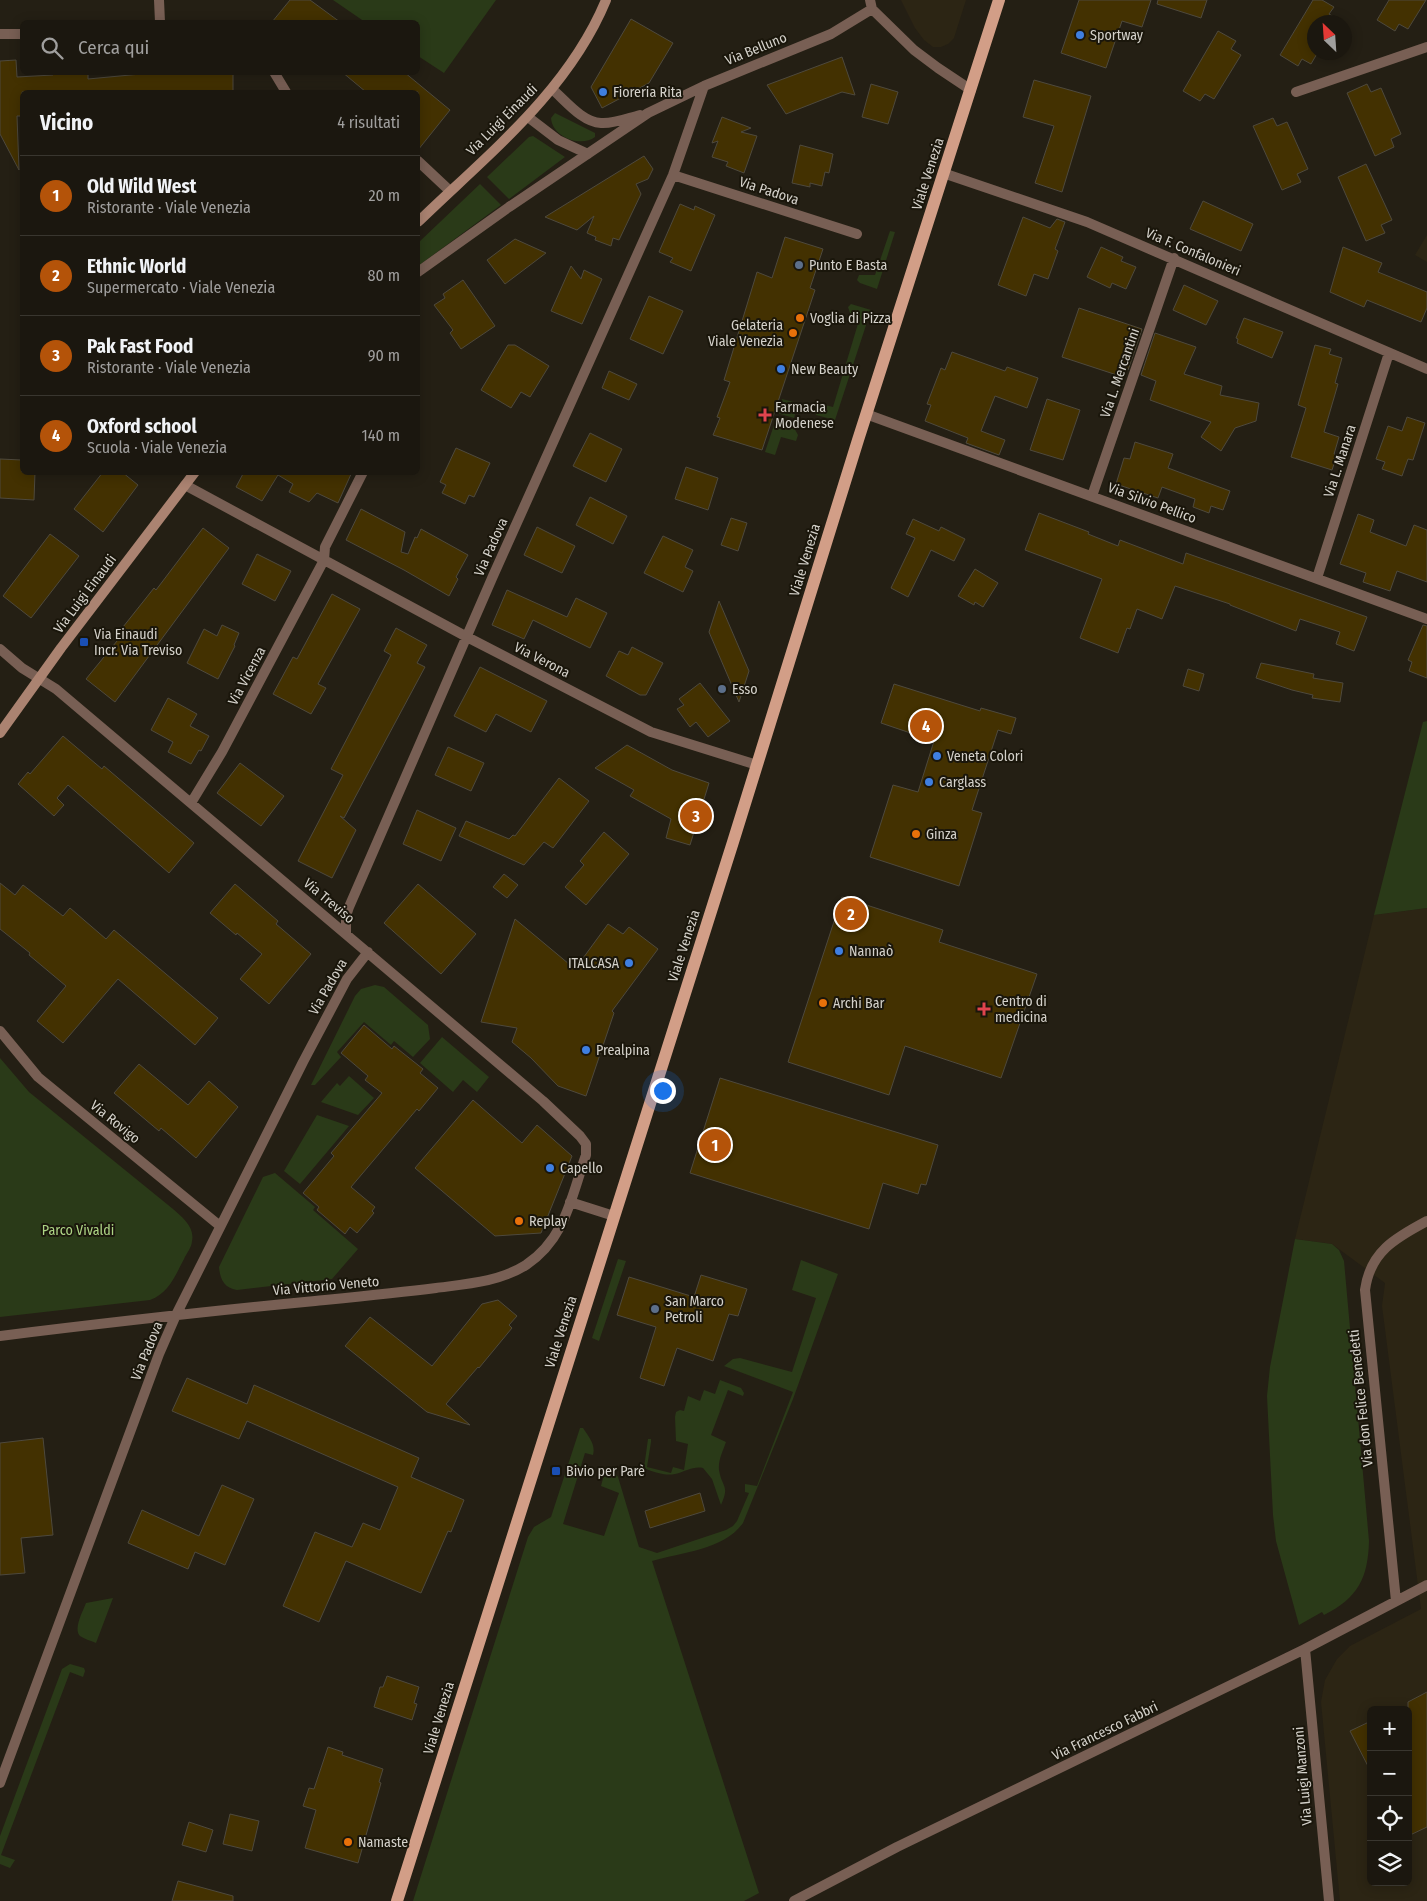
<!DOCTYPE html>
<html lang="it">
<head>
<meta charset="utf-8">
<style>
  :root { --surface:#1b170f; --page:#28241d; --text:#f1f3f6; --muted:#a09f9e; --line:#39362f; --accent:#b45309 }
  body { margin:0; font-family:"Fira Sans Condensed",sans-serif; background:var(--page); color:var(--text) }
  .controls { position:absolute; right:15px; bottom:15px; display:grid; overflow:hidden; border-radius:8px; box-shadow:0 2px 12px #0003 }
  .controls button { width:45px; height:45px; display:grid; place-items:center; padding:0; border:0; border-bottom:1px solid var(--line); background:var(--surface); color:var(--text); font:25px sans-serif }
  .compass { position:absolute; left:1307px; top:15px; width:45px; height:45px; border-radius:50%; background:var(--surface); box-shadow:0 2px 12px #0003; rotate:335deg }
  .you { position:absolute; left:662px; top:1090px; width:18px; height:18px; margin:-12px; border:4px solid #fff; border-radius:50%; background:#1a73e8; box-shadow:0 0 0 8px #1a73e833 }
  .badge { display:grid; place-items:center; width:32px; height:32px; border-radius:50%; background:var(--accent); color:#fff; font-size:16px; font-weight:700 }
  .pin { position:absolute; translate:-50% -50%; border:2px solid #fff; box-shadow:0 1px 5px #0006 }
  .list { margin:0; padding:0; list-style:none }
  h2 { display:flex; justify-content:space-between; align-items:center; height:65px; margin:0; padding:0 20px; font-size:21px }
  h2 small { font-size:16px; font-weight:400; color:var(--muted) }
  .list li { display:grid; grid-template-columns:32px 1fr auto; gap:15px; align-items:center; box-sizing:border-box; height:80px; padding:0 20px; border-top:1px solid var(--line) }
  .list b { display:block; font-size:19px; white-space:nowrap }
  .list p { margin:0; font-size:16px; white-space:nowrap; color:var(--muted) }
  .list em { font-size:16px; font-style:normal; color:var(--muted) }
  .icon { flex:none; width:28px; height:28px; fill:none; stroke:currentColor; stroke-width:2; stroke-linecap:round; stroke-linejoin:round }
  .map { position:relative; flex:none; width:1427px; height:1901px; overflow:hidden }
  .search { position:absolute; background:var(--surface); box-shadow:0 2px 12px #0003; left:20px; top:20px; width:400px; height:55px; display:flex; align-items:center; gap:12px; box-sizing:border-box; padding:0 18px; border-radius:8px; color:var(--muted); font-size:19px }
  .panel { position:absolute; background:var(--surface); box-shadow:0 2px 12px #0003; left:20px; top:90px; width:400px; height:385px; border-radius:8px }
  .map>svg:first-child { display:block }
  .built { fill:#2c2514; fill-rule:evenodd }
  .green { fill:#2a3a18 }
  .building { fill:#433101; stroke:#4e493d }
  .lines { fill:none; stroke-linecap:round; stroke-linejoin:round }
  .street { stroke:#785f54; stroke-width:10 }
  .secondary { stroke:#ab8371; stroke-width:10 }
  .primary { stroke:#d29e87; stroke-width:12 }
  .shop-dot { fill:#3f7fe0; stroke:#1a160b; stroke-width:2 }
  .service-dot { fill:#5c6f8a; stroke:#1a160b; stroke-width:2 }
  .food-dot { fill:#e8710a; stroke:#1a160b; stroke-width:2 }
  .health-dot { fill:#e0444e; stroke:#1a160b; stroke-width:2 }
  .transit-dot { fill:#1a4fb4; stroke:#1a160b; stroke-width:2 }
  .labels { text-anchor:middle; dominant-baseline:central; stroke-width:4; stroke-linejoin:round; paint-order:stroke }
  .poi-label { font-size:14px; fill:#d4d1ca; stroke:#1a160b; text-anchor:start }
  .street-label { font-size:14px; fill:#d4d1ca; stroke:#1a160b }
  .park-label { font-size:14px; fill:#add485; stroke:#1a160b }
</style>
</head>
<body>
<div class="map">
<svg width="1427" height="1901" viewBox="0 0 1427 1901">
  <rect width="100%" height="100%" fill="#241f14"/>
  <!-- built -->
  <path class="built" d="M901 0H966L954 38 948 44 941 47H933L924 40 915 28Z
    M1427 235V262L1415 255Z
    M1427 908V1901H1340L1321 1702 1325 1680 1337 1659 1350 1646 1421 1609 1382 1306 1385 1283 1332 1244 1295 1239 1374 915ZM1371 1710H1408V1882H1371Z"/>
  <!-- green -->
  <path class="green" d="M333 0H496L444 73 418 56V22H365Z
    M555 113 595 133V137C581 148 552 137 551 118Z
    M533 136 565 157 509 199 487 177 529 137Z
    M480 184 501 205 418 266V243Z
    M890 231 895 232 877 289 860 283 857 280 859 275H875Z
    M851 304 871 310 835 420 816 415 815 408 821 404 833 407 860 317 850 313 848 307Z
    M782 399 798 403 794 418 777 413Z
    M776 419 792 424 798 435 796 441 781 437 775 455 765 452Z
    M1427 721V908L1374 915 1423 722Z
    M375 985 384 987 428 1025 430 1039 413 1057 394 1041 391 1045 364 1022 337 1052 341 1057 315 1085H311L355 996 361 989Z
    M442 1037 489 1077 477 1092 463 1080 453 1092 420 1063Z
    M0 1058 29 1092 173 1209C182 1217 195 1227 192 1241 192 1247 186 1254 184 1259 175 1276 169 1293 150 1300L0 1317Z
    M349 1076 374 1098 358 1115 321 1102 337 1083 340 1086Z
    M317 1115 349 1126 300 1184 284 1171Z
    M275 1173 315 1207 313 1210 358 1249 332 1279 237 1290C224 1288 220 1279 219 1267L263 1177Z
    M1295 1239 1332 1244 1339 1250 1344 1261 1369 1541C1368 1578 1358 1598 1324 1615L1322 1612 1299 1625 1276 1541 1273 1515 1267 1396 1270 1367Z
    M618 1259 626 1261 599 1341 592 1338Z
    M801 1260 838 1274 793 1399 743 1523C724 1550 682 1552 652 1561L759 1893 744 1901H413L528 1537 534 1527 551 1517 580 1428H583C588 1436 596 1444 593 1455L585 1453 563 1524 604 1536 619 1493 601 1486 605 1471 609 1468 613 1470 618 1477 639 1547 657 1553 726 1530 733 1526 737 1521 749 1493 745 1492V1484L757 1486 793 1392 724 1366 733 1359 740 1358 792 1372 816 1298 792 1290Z
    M720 1380 741 1388 744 1393 743 1396 728 1390 711 1435 726 1442C723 1451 718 1460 719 1470 722 1488 730 1485 721 1505L712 1479 703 1468C693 1466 685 1472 675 1474 665 1476 653 1472 644 1468L648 1439H651V1442L647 1467 671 1473 673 1467 684 1470 688 1444 676 1441 675 1417 676 1412 680 1410 684 1411 688 1396 700 1401 704 1390 715 1394Z
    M113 1598 96 1643C92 1641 84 1639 80 1636 73 1629 83 1611 86 1603Z
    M70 1664 84 1668 85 1671 83 1677 70 1672 1 1855 15 1860 10 1868 0 1864V1836L62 1669Z"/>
  <!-- building -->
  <path class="building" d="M290 0H310L340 22H272Z
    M1079 0H1151L1142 27 1122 21 1106 68 1061 53Z
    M1158 0H1207L1201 18 1157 4Z
    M1313 0H1322L1334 7 1329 14 1337 19 1335 22H1314V52H1318L1311 64 1302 59 1298 66 1280 55Z
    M1389 0H1426L1408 29 1399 24 1395 31 1377 20Z
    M631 19 673 43 649 83 602 108 591 87Z
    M1218 31 1236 41 1231 49 1241 55 1214 99 1205 94 1200 101 1183 91Z
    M842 57 855 95 842 92 786 114 767 85Z
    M16 60 17 77 53 75V73H88V79L162 72H233V92H22V116H17L19 170 0 134V61Z
    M342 72H404L450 110 418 150V92H366Z
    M1034 80 1091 96 1062 192 1035 183 1054 126 1023 117Z
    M871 84 898 92 888 124 862 117Z
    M1367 84 1371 92 1381 88 1401 134 1391 139 1394 147 1375 156 1347 93Z
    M722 117 751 128 741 132 757 136 744 173 726 166 728 162 712 157 718 141 712 143Z
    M1273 118 1277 126 1287 122 1308 169 1297 174 1301 182 1282 190 1253 126Z
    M800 145 833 154 829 173 825 172 822 186 810 183V187L792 183Z
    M644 156 653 169 648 179 636 184 641 194 619 240 613 238 611 246 595 240 596 237 587 233 594 216 577 230 545 217Z
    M1366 164 1392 220 1381 225 1385 233 1366 241 1338 177Z
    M1203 201 1253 224 1241 251 1190 229Z
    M680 204 694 210 695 206 715 215 691 271 670 262 673 258 659 252Z
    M1023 217 1050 228 1057 219 1065 222 1055 249 1058 251 1048 279 1034 274 1026 296 998 285Z
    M785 237 823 249 810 288 815 290 762 450 713 435 720 418 717 417 730 382 724 380 757 272 772 278Z
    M515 239 546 253 505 284 487 260Z
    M1101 247 1123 257 1121 261 1136 267 1126 289 1112 283 1110 288 1087 277Z
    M1343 247 1382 263 1378 272 1427 292V308L1421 322 1367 300 1364 307 1330 292Z
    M571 266 581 279 584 270 602 279 582 324 551 311Z
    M463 280 495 326 461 349 450 333 453 330 434 305 445 298 443 294Z
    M1184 285 1218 301 1206 325 1173 310Z
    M649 296 683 311 663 354 630 339Z
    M1079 308 1142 329 1128 370 1123 368 1120 376 1062 357Z
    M1244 318 1283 332 1272 358 1237 343 1238 339 1236 338Z
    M1155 333 1196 347 1184 374 1222 386 1220 395 1259 403 1256 421 1235 428 1221 451 1201 437 1211 422 1150 400 1156 381 1141 375Z
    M508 345H515L549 366 530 397 521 392 511 408 481 390Z
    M1315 345 1331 349 1329 354 1342 358 1335 383 1338 384 1324 432 1339 437 1334 454 1337 455 1332 470 1291 457 1306 408 1298 405Z
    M952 352 1005 371 1007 367 1038 378 1027 408 995 396 981 431 1005 440 999 455 966 443 968 438 925 421 931 405 927 404 941 368 945 370Z
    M609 371 637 384 629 400 602 388Z
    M1047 399 1080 410 1063 460 1030 450Z
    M1407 417 1425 423 1413 460 1408 459 1402 476 1382 469 1385 462 1376 459 1388 426 1402 431Z
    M590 433 622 449 606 482 573 466Z
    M1135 442 1173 454 1168 468 1230 491 1223 510 1211 506 1209 513 1193 507 1195 499 1162 487 1158 498 1116 484 1124 458 1130 459Z
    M456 448 490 463 474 497 469 495 465 504 442 493 446 485 440 482Z
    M0 459 22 460V472H35L34 500 0 498Z
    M686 467 718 478 708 510 675 499Z
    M103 472H122L138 485 103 532 74 509Z
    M244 472H352L338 503 317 493 309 502 289 492 293 484 278 475 262 501 236 487Z
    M590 497 627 516 613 544 576 525Z
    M361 509 405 532 401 552 408 554 415 537 417 538 421 529 468 555 456 577 458 579 449 596 404 570 346 540Z
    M1039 513 1089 532 1088 534 1118 546 1120 540 1183 564 1186 553 1367 617 1354 651 1336 644 1340 632 1300 619 1296 631 1230 605V604L1175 586 1162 619 1137 609 1130 629 1127 628 1118 653 1080 638 1102 579 1025 550Z
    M1358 514 1374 520 1370 532 1406 546 1414 525 1427 530V582L1397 571 1390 591 1363 582 1366 573 1340 564Z
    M731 518 747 523 738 551 721 545Z
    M913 519 939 531 941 527 965 539 954 561 931 550 908 597 891 588 915 538 906 534Z
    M537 527 575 546 562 573 524 555Z
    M203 528 229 548 115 702 86 679 126 630 123 627 154 588 156 590Z
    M50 534 79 556 31 618 3 596Z
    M663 536 693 550 685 567 693 571 683 592 644 573Z
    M257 554 291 571 275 601 242 584Z
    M975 569 998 583 983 607 975 602 974 605 958 596Z
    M507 590 567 617 576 598 607 613 590 648 533 620 524 639 492 625Z
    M332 594 360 609 318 684 326 688 311 714 273 694 293 657 297 659Z
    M719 601 749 671 739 702 709 632Z
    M222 625 239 633 234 645 235 646 218 679 187 663 204 629 217 636Z
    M1423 625 1427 626V678L1409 671 1412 662 1408 660Z
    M396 628 427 645 417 663 425 667 344 818 340 816 356 830 332 878 298 861 343 775 331 769 391 655 384 651Z
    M632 647 663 663 646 695H640L606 676 619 651 628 655Z
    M1261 663 1314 674 1313 678 1343 683 1340 702 1312 698 1313 695 1292 690 1256 678Z
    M480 667 547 701 531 732 496 714 486 732 454 716Z
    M1188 669 1204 674 1199 691 1183 686Z
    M700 683 730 721 708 737 696 722 690 727 677 709 684 705 679 699Z
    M894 684 980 711 981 708 1016 718 1011 734 998 730 972 810 982 813 959 886 870 857 893 785 918 792 934 741 881 723Z
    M168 698 197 714 190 726 209 736 201 751 199 750 191 764 168 752 173 742 151 730Z
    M63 736 102 769 104 766 194 843 169 873 68 785 57 798 64 805 54 816 18 784 28 772 30 774Z
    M627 745 672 770 709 783 690 845 666 838 671 819 630 796 634 790 595 768Z
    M448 747 484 763 471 791 435 775Z
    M240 763 284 796 261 826 217 793Z
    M559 778 589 801 553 848 544 842 524 865 459 836 466 821 509 839 513 835 515 836Z
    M417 810 456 828 441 861 403 844Z
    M604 832 629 854 586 905 565 887 584 865 580 861Z
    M504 874 518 885 507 898 493 887Z
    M0 883 15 895 23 885 63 916 70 908 106 939 114 930 218 1018 195 1045 118 979 63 1043 37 1021 66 986 29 955 30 953 0 929Z
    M235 884 278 921 276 924 311 954 269 1004 240 979 262 954 237 933 236 935 210 913Z
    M418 884 476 934 441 974 384 923Z
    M842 897 943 930 939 942 1037 974 1001 1078 905 1046 889 1095 788 1062Z
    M515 919 575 969 608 924 623 934 629 927 658 949 612 1011 614 1013 586 1096 558 1086 531 1058 512 1042 517 1028 481 1022Z
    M364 1025 392 1049 394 1046 423 1069 420 1073 438 1088 419 1111 417 1109 351 1187 375 1207 372 1211 374 1213 357 1233 350 1227 345 1234 317 1210 319 1207 303 1193 334 1156 331 1153 382 1093 365 1080 368 1076 341 1053Z
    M139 1064 188 1105 209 1081 238 1107 196 1158 161 1128 159 1131 114 1093Z
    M720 1078 938 1145 926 1185 921 1184 918 1194 883 1183 869 1229 690 1173Z
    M473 1100 522 1143 537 1125 572 1156 541 1233 495 1236 415 1168Z
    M701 1275 747 1289 738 1316 729 1314 713 1361 677 1348 664 1386 640 1378 656 1327 617 1315 629 1277 694 1297Z
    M498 1300 517 1316 509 1325 512 1328 479 1368 478 1367 446 1404 470 1425 427 1412 345 1346 370 1317 432 1366 482 1304Z
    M187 1378 247 1404 254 1385 419 1458 411 1477 464 1500 451 1532 448 1531 421 1593 346 1561 319 1622 283 1606 315 1532 352 1547 363 1523 380 1530 398 1487 247 1421 239 1439 172 1411Z
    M43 1438 53 1535 21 1538 25 1573 0 1575V1443Z
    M222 1485 254 1499 225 1565 195 1552 188 1569 128 1543 142 1510 199 1536Z
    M700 1493 705 1511 650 1528 645 1511Z
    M387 1676 419 1687 414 1703 417 1704 412 1720 374 1707 380 1687H383Z
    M1427 1692V1827L1408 1836V1702Z
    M1371 1721V1772L1350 1731Z
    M328 1747 343 1752 342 1755 383 1769 379 1782 381 1783 358 1863 305 1848 316 1810 303 1806 309 1788 314 1789Z
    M230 1814 259 1821 252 1851 223 1844Z
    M189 1822 213 1830 206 1852 182 1845Z
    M178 1881 233 1896V1901H172Z"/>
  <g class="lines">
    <!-- street -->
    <path class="street" d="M159 0 160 22
      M870 0 872 9 914 50 938 68 971 90
      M0 34H22
      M274 72 286 92
      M552 89C566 101 582 122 601 123 614 124 628 118 640 115
      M1296 92 1427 47
      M528 117 558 140 588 154
      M418 161 450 191
      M943 173 1087 222 1427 369
      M673 175 857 234
      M418 272 509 207 648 113 704 86 831 34 872 9
      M866 414 1427 619
      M185 485 467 637 651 732 757 765
      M1092 496 1174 258
      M1317 578 1389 353
      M0 649 22 668 56 689 543 1101 580 1136 586 1144V1155C571 1197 566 1238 526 1265 499 1282 467 1284 436 1288 396 1293 355 1297 315 1301 210 1311 105 1323 0 1336
      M191 803 222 752 324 560 325 547 363 472
      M346 934V916L349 907 493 576 673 175 704 86
      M0 1031 38 1077 220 1226
      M570 1202 614 1216
      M1396 1601 1365 1290C1370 1252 1395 1238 1427 1221
      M1305 1649 1329 1901
      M0 1783 159 1354 176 1315 303 1062 347 979 368 952
      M794 1901 897 1847 1305 1649 1427 1585"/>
    <!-- secondary -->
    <path class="secondary" d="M418 222C487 155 568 92 606 0
      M0 733 61 648 195 472"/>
    <!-- primary -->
    <path class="primary" d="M397 1901 733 842 858 440 999 0"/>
  </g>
  <!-- markers -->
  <g class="shop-dot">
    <circle cx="1080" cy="35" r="5"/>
    <circle cx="603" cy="92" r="5"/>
    <circle cx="781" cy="369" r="5"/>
    <circle cx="937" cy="756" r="5"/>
    <circle cx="929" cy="782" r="5"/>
    <circle cx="839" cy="951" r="5"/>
    <circle cx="629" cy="963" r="5"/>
    <circle cx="586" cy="1050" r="5"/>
    <circle cx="550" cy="1168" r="5"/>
  </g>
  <g class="service-dot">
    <circle cx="799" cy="265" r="5"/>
    <circle cx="722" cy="689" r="5"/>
    <circle cx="655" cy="1309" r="5"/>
  </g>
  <g class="food-dot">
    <circle cx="800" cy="318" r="5"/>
    <circle cx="793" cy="333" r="5"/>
    <circle cx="916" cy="834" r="5"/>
    <circle cx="823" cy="1003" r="5"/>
    <circle cx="519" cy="1221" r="5"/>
    <circle cx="348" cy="1842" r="5"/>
  </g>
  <g class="health-dot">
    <path d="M762.5 407.5h5v5h5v5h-5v5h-5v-5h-5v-5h5z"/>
    <path d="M981.5 1001.5h5v5h5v5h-5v5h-5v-5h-5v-5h5z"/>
  </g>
  <g class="transit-dot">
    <rect x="79" y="637" width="10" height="10" rx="2.5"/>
    <rect x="551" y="1466" width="10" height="10" rx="2.5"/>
  </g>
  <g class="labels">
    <!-- poi labels -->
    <g class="poi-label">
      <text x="1090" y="35">Sportway</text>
      <text x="613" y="92">Fioreria Rita</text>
      <text x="809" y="265">Punto E Basta</text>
      <text x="810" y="318">Voglia di Pizza</text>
      <text x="783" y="325" text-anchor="end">Gelateria<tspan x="783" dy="16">Viale Venezia</tspan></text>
      <text x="791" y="369">New Beauty</text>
      <text x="775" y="407">Farmacia<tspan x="775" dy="16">Modenese</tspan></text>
      <text x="94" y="634">Via Einaudi<tspan x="94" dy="16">Incr. Via Treviso</tspan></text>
      <text x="732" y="689">Esso</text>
      <text x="947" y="756">Veneta Colori</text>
      <text x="939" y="782">Carglass</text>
      <text x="926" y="834">Ginza</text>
      <text x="849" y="951">Nannaò</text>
      <text x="619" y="963" text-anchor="end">ITALCASA</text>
      <text x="995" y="1001">Centro di<tspan x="995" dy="16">medicina</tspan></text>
      <text x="833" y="1003">Archi Bar</text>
      <text x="596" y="1050">Prealpina</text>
      <text x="560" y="1168">Capello</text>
      <text x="529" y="1221">Replay</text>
      <text x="665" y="1301">San Marco<tspan x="665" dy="16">Petroli</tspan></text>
      <text x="566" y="1471">Bivio per Parè</text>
      <text x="358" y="1842">Namaste</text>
    </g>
    <!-- street labels -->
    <g class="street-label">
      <text transform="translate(756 49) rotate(-22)">Via Belluno</text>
      <text transform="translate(502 120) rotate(-45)">Via Luigi Einaudi</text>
      <text transform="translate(928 174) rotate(-72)">Viale Venezia</text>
      <text transform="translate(769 191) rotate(18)">Via Padova</text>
      <text transform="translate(1193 252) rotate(23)">Via F. Confalonieri</text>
      <text transform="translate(1120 373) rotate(-71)">Via L. Mercantini</text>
      <text transform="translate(1340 461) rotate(-72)">Via L. Manara</text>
      <text transform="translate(1152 503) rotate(20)">Via Silvio Pellico</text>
      <text transform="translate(491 547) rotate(-66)">Via Padova</text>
      <text transform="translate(805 560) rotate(-73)">Viale Venezia</text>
      <text transform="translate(85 594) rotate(-53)">Via Luigi Einaudi</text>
      <text transform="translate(542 660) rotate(27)">Via Verona</text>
      <text transform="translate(247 676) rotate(-62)">Via Vicenza</text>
      <text transform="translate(329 901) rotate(40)">Via Treviso</text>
      <text transform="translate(684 946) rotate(-72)">Viale Venezia</text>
      <text transform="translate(328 987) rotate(-60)">Via Padova</text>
      <text transform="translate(115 1122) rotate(39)">Via Rovigo</text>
      <text transform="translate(326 1286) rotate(-5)">Via Vittorio Veneto</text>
      <text transform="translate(561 1332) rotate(-72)">Viale Venezia</text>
      <text transform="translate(147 1351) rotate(-68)">Via Padova</text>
      <text transform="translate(1361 1398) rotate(-96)">Via don Felice Benedetti</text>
      <text transform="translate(439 1718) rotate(-73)">Viale Venezia</text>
      <text transform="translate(1105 1731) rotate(-26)">Via Francesco Fabbri</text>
      <text transform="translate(1303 1776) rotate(-95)">Via Luigi Manzoni</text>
    </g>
    <!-- park labels -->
    <g class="park-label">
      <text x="78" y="1230">Parco Vivaldi</text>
    </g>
  </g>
</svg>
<div class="controls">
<button>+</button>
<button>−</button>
<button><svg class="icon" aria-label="locate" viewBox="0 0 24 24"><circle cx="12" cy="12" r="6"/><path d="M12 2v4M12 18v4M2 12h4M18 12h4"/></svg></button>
<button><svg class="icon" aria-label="layers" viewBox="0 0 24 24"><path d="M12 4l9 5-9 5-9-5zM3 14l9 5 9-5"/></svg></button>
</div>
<svg class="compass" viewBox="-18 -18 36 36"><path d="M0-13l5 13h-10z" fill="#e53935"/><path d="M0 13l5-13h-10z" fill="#a09f9e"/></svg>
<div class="you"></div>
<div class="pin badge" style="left:715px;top:1145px">1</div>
<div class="pin badge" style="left:851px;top:914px">2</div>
<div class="pin badge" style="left:696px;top:816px">3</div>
<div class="pin badge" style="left:926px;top:726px">4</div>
<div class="search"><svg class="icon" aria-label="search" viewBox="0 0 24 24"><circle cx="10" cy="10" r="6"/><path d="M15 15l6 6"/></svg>Cerca qui</div>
<section class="panel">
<h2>Vicino<small>4 risultati</small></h2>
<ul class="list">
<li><span class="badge">1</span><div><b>Old Wild West</b><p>Ristorante · Viale Venezia</p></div><em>20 m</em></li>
<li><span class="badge">2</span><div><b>Ethnic World</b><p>Supermercato · Viale Venezia</p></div><em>80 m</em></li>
<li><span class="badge">3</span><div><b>Pak Fast Food</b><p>Ristorante · Viale Venezia</p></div><em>90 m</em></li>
<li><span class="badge">4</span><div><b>Oxford school</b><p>Scuola · Viale Venezia</p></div><em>140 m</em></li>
</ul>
</section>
</div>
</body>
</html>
